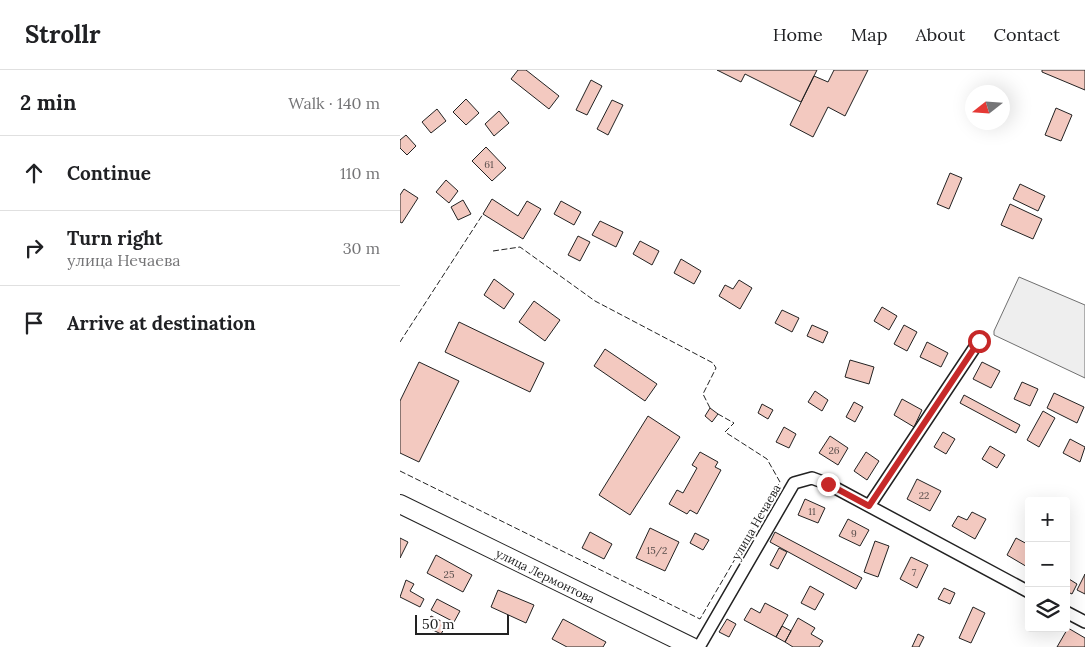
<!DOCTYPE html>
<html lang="en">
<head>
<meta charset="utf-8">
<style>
  :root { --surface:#fff; --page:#f2f2f2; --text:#202124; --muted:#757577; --line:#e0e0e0 }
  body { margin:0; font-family:Lora,serif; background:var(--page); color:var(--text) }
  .controls { position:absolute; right:15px; bottom:15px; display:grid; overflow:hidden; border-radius:5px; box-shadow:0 5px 20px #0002 }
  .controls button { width:45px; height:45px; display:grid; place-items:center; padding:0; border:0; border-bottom:1px solid var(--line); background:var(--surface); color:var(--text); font:25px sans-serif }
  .compass { position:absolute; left:565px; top:15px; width:45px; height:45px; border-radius:50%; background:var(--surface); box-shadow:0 5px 20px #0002; rotate:253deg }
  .scale { position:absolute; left:15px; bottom:12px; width:94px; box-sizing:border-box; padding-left:5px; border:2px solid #222; border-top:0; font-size:14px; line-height:18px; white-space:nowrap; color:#222; -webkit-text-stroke:4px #fff; paint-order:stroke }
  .stop { position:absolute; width:15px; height:15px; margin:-11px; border:4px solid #c62828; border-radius:50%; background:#fff }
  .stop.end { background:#c62828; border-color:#fff; box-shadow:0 1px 5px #0008 }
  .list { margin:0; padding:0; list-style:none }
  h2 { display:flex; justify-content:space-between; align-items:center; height:65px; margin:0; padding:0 20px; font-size:21px }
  h2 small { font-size:16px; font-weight:400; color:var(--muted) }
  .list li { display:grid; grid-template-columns:32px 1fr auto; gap:15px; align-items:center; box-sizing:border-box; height:75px; padding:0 20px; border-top:1px solid var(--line) }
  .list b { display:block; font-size:19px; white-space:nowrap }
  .list p { margin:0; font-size:16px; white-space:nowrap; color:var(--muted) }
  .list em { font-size:16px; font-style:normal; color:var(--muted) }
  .icon { flex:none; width:28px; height:28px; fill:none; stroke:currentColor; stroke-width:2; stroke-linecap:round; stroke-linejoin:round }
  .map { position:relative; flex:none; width:685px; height:577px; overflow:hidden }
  header { display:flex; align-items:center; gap:30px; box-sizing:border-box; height:70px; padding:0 25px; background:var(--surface); border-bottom:1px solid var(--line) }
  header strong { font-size:24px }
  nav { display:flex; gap:28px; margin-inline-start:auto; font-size:18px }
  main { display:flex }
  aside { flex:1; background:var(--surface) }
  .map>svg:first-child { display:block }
  .green { fill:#eee; stroke:#6f6f6f }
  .building { fill:#f3c9c0; stroke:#222 }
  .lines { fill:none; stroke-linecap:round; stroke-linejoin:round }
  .minor-casing { stroke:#222; stroke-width:14 }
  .primary-casing { stroke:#222; stroke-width:20 }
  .minor { stroke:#fff; stroke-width:11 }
  .primary { stroke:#fff; stroke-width:18 }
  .fence { stroke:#222; stroke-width:1; stroke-dasharray:6 2.5; stroke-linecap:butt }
  .route { stroke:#c62828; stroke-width:6 }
  .labels { text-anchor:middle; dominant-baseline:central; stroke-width:4; stroke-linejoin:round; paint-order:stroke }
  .number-label { font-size:10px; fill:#564c4a }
  .street-label { font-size:12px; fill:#222; stroke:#fff }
</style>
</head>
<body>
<header>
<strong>Strollr</strong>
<nav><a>Home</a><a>Map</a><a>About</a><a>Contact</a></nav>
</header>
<main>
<aside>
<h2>2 min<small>Walk · 140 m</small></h2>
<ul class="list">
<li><svg class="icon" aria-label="ahead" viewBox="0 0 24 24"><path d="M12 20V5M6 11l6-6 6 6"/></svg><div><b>Continue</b></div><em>110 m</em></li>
<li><svg class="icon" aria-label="right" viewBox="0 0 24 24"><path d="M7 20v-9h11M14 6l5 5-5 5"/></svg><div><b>Turn right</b><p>улица Нечаева</p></div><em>30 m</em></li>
<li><svg class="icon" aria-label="arrive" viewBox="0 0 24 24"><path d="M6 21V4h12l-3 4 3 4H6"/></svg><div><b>Arrive at destination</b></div></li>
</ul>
</aside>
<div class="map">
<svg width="685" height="577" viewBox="0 0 685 577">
  <rect width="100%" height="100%" fill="#fff"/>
  <!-- green -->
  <path class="green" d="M619 207 685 235V308L594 265V261Z"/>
  <!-- building -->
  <path class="building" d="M118 0H126L159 26 149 39 111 9Z
    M317 0H417L401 32 345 4 341 12Z
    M434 0H468L445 46 428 37 413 67 390 55 414 6 428 12Z
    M642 0H685V20L642 2Z
    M191 10 202 16 187 45 176 40Z
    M66 29 79 43 66 55 53 42Z
    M212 30 223 35 208 65 197 59Z
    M656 38 672 45 661 71 645 65Z
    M37 39 46 51 31 63 22 52Z
    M99 41 109 53 94 66 85 54Z
    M6 65 16 76 7 85 0 78V70Z
    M86 77 106 98 92 111 72 91Z
    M550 103 562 108 549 139 537 134Z
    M46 110 58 121 49 133 36 122Z
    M620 114 645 126 638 141 613 129Z
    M4 119 18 128 2 153 0 152V125Z
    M92 129 118 146 127 131 141 139 123 169 83 144Z
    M63 130 71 144 58 150 51 137Z
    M161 131 181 142 174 155 154 144Z
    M610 134 642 149 633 169 601 155Z
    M200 151 223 162 216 177 192 165Z
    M178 166 190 172 180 191 168 185Z
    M240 171 259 181 252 195 233 184Z
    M281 189 301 201 294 214 274 203Z
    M94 209 114 224 104 239 84 225Z
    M339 210 352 218 340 239 319 226 325 215 333 219Z
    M134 231 160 250 145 271 119 252Z
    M482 237 497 246 489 260 474 251Z
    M382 240 399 248 392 262 375 253Z
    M59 252 144 293 130 322 45 282Z
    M412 255 428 262 423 273 407 266Z
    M504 255 517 262 507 281 494 274Z
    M527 272 548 283 541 297 520 287Z
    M205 279 257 314 245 331 194 296Z
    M450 290 474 297 469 314 445 307Z
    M19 292 59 311 19 392 0 383V331Z
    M582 292 600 301 591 318 573 309Z
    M622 312 638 319 630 336 614 329Z
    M415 321 428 330 422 341 408 332Z
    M654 323 684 337 677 353 647 338Z
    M564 325 620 355 616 363 560 333Z
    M502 329 522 340 514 357 494 345Z
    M454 332 463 337 455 352 446 347Z
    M362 334 373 340 368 349 358 343Z
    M310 338 318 344 312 352 305 346Z
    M643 341 655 348 639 377 627 370Z
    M248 346 280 367 230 445 199 425Z
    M384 357 396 364 389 378 376 372Z
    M543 362 555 369 546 384 534 377Z
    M430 366 448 378 438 395 419 383Z
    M670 369 685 377 680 392 663 383Z
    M590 376 605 385 597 398 582 389Z
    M300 382 318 392 315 397 321 400 297 444 290 440 287 444 269 434 277 420 283 423 297 398 292 395Z
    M466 382 479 391 467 410 454 401Z
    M517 409 541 421 530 441 507 429Z
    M405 429 425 438 418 453 398 445Z
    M572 442 586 449 575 469 552 456 558 446 567 450Z
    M448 449 469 460 460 476 439 466Z
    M250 458 279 472 265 501 236 488Z
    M190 462 212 474 204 489 182 478Z
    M375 462 462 508 456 519 370 472Z
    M295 463 309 470 303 480 290 473Z
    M0 468 8 472 0 488Z
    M616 468 629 475V498L607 485Z
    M475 471 489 476 478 507 464 502Z
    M379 478 387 482 378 499 370 495Z
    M36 485 72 505 63 522 27 503Z
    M511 487 528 495 517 518 500 509Z
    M685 504V524L677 520Z
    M669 509 677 514 672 524 666 521Z
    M6 510 14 514 10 521 24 529 20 537 0 527Z
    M410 516 424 524 415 540 401 533Z
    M544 518 555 523 550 534 538 529Z
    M98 520 134 535 126 553 91 537Z
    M37 529 60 541 54 552 31 540Z
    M365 533 388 545 376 567 344 550 351 538 360 543Z
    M573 537 585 543 571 573 559 568Z
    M31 546 47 554 41 564 25 556Z
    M398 548 415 558 411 564 423 571 419 577H393L385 572Z
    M163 549 206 572 203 577H167L152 569Z
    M327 549 336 554 329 567 319 562Z
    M382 556 391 561 385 572 376 567Z
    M668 558 685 568V577H657Z
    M518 564 524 567 519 577H512Z"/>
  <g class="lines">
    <defs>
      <path id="minor" d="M469 436 579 271
        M666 542 685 552
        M299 577 394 413 412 408 428 414 629 522"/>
      <g id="primary">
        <path id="s1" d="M0 434 292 577"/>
      </g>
    </defs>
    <!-- minor casing -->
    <use href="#minor" class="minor-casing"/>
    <!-- primary casing -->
    <use href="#primary" class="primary-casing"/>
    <!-- minor -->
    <use href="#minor" class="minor"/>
    <!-- primary -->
    <use href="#primary" class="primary"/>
    <!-- fence -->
    <path class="fence" d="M93 181 120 177 195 231 313 293 316 298 303 324 310 338
      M0 272 83 144
      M0 401 300 549 380 412 367 389 325 362 334 353 318 344"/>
  </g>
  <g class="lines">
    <!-- route -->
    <path class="route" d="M428 414 469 436 579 271"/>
  </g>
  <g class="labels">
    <!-- number labels -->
    <g class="number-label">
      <text x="89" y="94">61</text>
      <text x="434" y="380">26</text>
      <text x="524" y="425">22</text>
      <text x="412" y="441">11</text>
      <text x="454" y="463">9</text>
      <text x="257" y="480">15/2</text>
      <text x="514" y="502">7</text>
      <text x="49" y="504">25</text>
    </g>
    <!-- street labels -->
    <g class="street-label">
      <text transform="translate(356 452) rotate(-60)">улица Нечаева</text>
      <text stroke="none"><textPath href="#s1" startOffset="162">улица Лермонтова</textPath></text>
    </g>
  </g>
</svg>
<div class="controls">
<button>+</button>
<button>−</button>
<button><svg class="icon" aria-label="layers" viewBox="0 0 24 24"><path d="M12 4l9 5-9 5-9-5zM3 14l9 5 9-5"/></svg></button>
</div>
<svg class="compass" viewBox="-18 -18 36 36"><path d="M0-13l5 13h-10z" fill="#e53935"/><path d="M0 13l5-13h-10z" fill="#757577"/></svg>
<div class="scale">50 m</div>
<div class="stop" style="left:579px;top:271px"></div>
<div class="stop end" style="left:428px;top:414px"></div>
</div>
</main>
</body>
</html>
